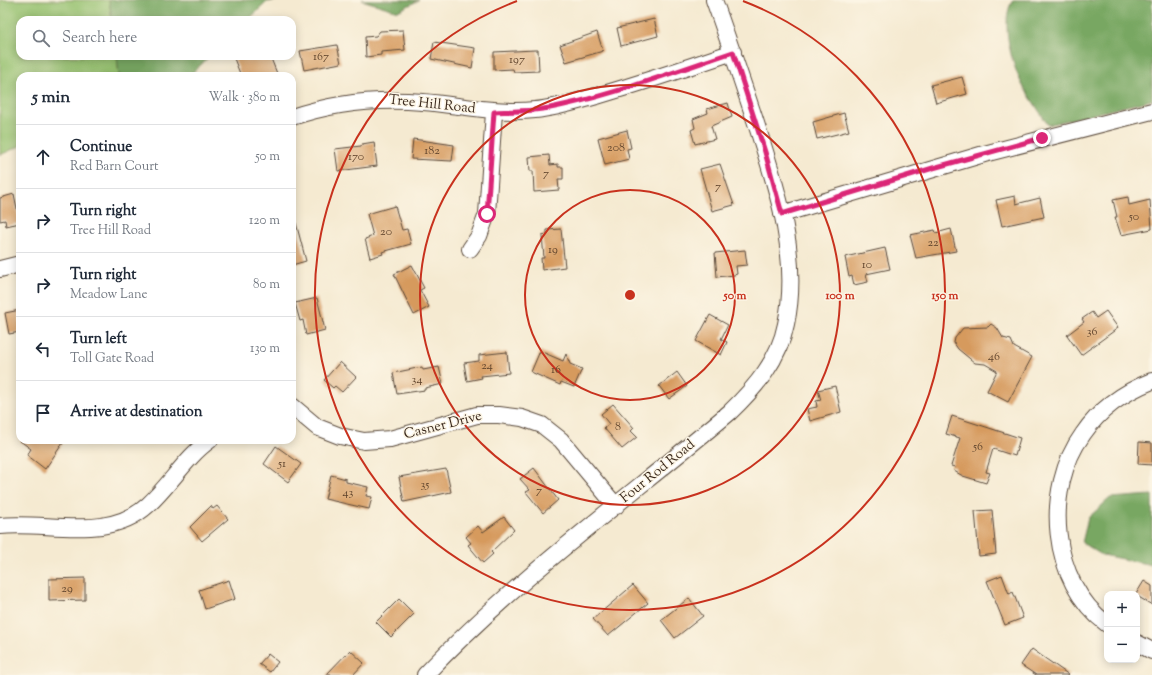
<!DOCTYPE html>
<html lang="en">
<head>
<meta charset="utf-8">
<style>
  :root { --surface:#fff; --page:#f2f2f3; --text:#1f2937; --muted:#747a83; --line:#e0e1e3 }
  body { margin:0; font-family:"Sorts Mill Goudy",serif; background:var(--page); color:var(--text) }
  .controls { position:absolute; right:12px; bottom:12px; display:grid; overflow:hidden; border-radius:8px; box-shadow:0 2px 10px #0003 }
  .controls button { width:36px; height:36px; display:grid; place-items:center; padding:0; border:0; border-bottom:1px solid var(--line); background:var(--surface); color:var(--text); font:20px sans-serif }
  .stop { position:absolute; width:12px; height:12px; margin:-9px; border:3px solid #db2777; border-radius:50%; background:#fff }
  .stop.end { background:#db2777; border-color:#fff; box-shadow:0 1px 4px #0008 }
  .list { margin:0; padding:0; list-style:none }
  h2 { display:flex; justify-content:space-between; align-items:center; height:52px; margin:0; padding:0 16px; font-size:17px }
  h2 small { font-size:13px; font-weight:400; color:var(--muted) }
  .list li { display:grid; grid-template-columns:26px 1fr auto; gap:12px; align-items:center; box-sizing:border-box; height:64px; padding:0 16px; border-top:1px solid var(--line) }
  .list b { display:block; font-size:15px; white-space:nowrap }
  .list p { margin:0; font-size:13px; white-space:nowrap; color:var(--muted) }
  .list em { font-size:13px; font-style:normal; color:var(--muted) }
  .icon { flex:none; width:22px; height:22px; fill:none; stroke:currentColor; stroke-width:2; stroke-linecap:round; stroke-linejoin:round }
  .map { position:relative; flex:none; width:1152px; height:675px; overflow:hidden }
  .search { position:absolute; background:var(--surface); box-shadow:0 2px 10px #0003; left:16px; top:16px; width:280px; height:44px; display:flex; align-items:center; gap:10px; box-sizing:border-box; padding:0 14px; border-radius:12px; color:var(--muted); font-size:15px }
  .panel { position:absolute; background:var(--surface); box-shadow:0 2px 10px #0003; left:16px; top:72px; width:280px; height:372px; border-radius:12px }
  .map>svg:first-child { display:block }
  .green { fill:#96c16f; stroke:#687646 }
  .forest { fill:#78a762; stroke:#5a6840 }
  .building { fill:#d69a5d }
  .lines { fill:none; stroke-linecap:round; stroke-linejoin:round }
  .street-casing { stroke:#574739; stroke-width:18 }
  .street { stroke:#fff; stroke-width:16 }
  .route { stroke:#db2777; stroke-width:5 }
  .ring { fill:none; stroke:#c8321e; stroke-width:2 }
  .labels { text-anchor:middle; dominant-baseline:central; stroke-width:3; stroke-linejoin:round; paint-order:stroke }
  .number-label { font-size:12px; fill:#62462e }
  .street-label { font-size:14px; fill:#3b2a1e; stroke:#fcf5e5 }
  .centre { fill:#c8321e; stroke:#fcf5e5; stroke-width:2 }
  .ring-label { font-size:12px; text-anchor:middle; font-weight:bold; fill:#c8321e; stroke:#fcf5e5; stroke-width:3; stroke-linejoin:round; paint-order:stroke }
</style>
</head>
<body>
<div class="map">
<svg width="1152" height="675" viewBox="0 0 1152 675">
  <rect width="100%" height="100%" fill="#fcf5e5"/>
  <filter id="ink" filterUnits="userSpaceOnUse"><feTurbulence type="fractalNoise" baseFrequency=".025" numOctaves="2"/><feDisplacementMap in="SourceGraphic" scale="8" xChannelSelector="R" yChannelSelector="G"/><feConvolveMatrix kernelMatrix="1 2 1 2 8 2 1 2 1" color-interpolation-filters="sRGB"/></filter>
  <filter id="wash" filterUnits="userSpaceOnUse"><feTurbulence type="fractalNoise" baseFrequency=".012" numOctaves="4" result="noise"/><feDisplacementMap in="SourceGraphic" scale="16" xChannelSelector="R" yChannelSelector="G"/><feGaussianBlur stdDeviation="0.9" result="paint"/><feColorMatrix in="noise" values="0 0 0 0 0 0 0 0 0 0 0 0 0 0 0 0 0 1.4 0 .05"/><feComposite in="paint" operator="in"/></filter>
  <g filter="url(#wash)">
    <rect width="100%" height="100%" fill="#f5ead1"/>
    <!-- green -->
    <path class="green" d="M0 0H109L112 20H20V56H117L119 76H20V146L0 155Z"/>
    <!-- forest -->
    <path class="forest" d="M109 0H280L267 2 248 20H112Z
      M362 0H419L398 11Z
      M1013 0H1152V100L1048 125C1040 112 1031 99 1023 86 1012 66 999 20 1013 0Z
      M117 56H210L189 76H119Z
      M1152 495V565L1102 555 1082 543 1088 518 1110 498Z"/>
    <g id="blocks">
      <!-- building -->
      <path class="building" d="M654 19 658 36 621 46 617 28Z
        M403 30 405 50 381 52V55L366 57 365 37 376 36 380 31Z
        M597 32 603 51 566 62 560 45Z
        M434 42 475 48 472 68 431 59Z
        M337 45 341 63 304 70 300 51Z
        M535 50H538L539 71 514 72 513 69 494 70V52Z
        M233 56H270L278 76H241Z
        M962 77 967 94 936 103 931 85Z
        M728 103 732 117 711 126 715 139 695 144 691 130 695 128 693 119 708 113 707 109Z
        M844 113 849 131 817 139 813 122Z
        M627 130 631 148 627 149 629 159 605 165 598 138Z
        M413 139 454 145 452 161 411 159Z
        M374 142 377 166 338 171 335 149 361 146 362 144Z
        M549 155 550 165 558 164V167H563V179H558L559 190 534 192 533 171H530L529 157Z
        M720 164 734 205 712 211 700 169Z
        M14 194 20 223 6 226 5 220 0 221V198Z
        M1015 196 1016 204 1040 198 1044 217 1002 226 996 200Z
        M1128 197 1129 205 1150 200 1152 229 1121 235 1115 217H1117L1113 200Z
        M395 206 402 230 407 229 411 244 382 252 383 254 370 258 365 239 373 236 367 214Z
        M296 223 306 261 292 265V224Z
        M561 229 565 267 542 270 541 258H544L542 235 547 234V230Z
        M951 229 956 251 916 258 910 235 935 230 936 233Z
        M885 248 890 269 866 274 868 282 854 285 852 276 849 277 845 257Z
        M745 250 747 265 736 266 737 274 734 275 717 277 715 253Z
        M412 265 424 288 420 290 429 307 414 315 394 274Z
        M317 298 325 330 306 335 303 320 300 321 295 303Z
        M20 310V332L9 334 5 313Z
        M1106 311 1118 328 1081 355 1067 335 1084 322 1082 319 1092 312 1096 318Z
        M710 315 728 325 721 339 727 342 721 355 696 341Z
        M991 324 997 328 1003 338 1011 340 1014 347 1032 357 1008 402 987 391 997 371 985 364 975 363 958 349 954 343 955 338 963 328 988 327Z
        M540 351 563 361 566 354 570 364 582 369 574 387 561 382 560 385 531 372Z
        M507 352 509 373 481 376 482 378 467 381 464 363 479 361V355Z
        M340 362 356 377 342 392 335 386 333 388 324 380Z
        M422 367 423 370 439 367 443 384 425 388V390L397 394 393 373Z
        M677 372 687 386 669 399 659 386Z
        M835 386 841 412 810 421 807 409 817 407 816 401 821 400 818 390Z
        M613 404 634 428 631 431 637 437 622 449 604 428 609 424 601 414Z
        M952 416 1020 438 1015 456 993 449 986 472 990 473 986 483 963 476 954 471 955 467 951 466 960 438 946 434Z
        M19 440H65L45 469 27 455 31 449Z
        M1139 442 1152 443V465L1138 464Z
        M276 446 301 464 288 482 264 464Z
        M534 468 558 500 543 513 526 492 530 490 520 479Z
        M446 469 451 492 404 502 399 477Z
        M331 475 346 479V482L368 487 366 496 372 497 369 509 325 499Z
        M211 506 213 509 217 506 228 519 202 541 190 527Z
        M992 510 996 554 979 556 975 511Z
        M504 517 514 530 491 552 493 554 483 563 468 545 471 543 466 537 478 526 483 532Z
        M1002 575 1009 594 1013 592 1023 618 1005 625 987 581Z
        M85 578V600L49 601V579Z
        M229 580 235 599 205 609 199 590Z
        M1144 581 1152 586V605L1137 596 1136 594Z
        M633 585 648 603 608 636 593 619Z
        M689 598 703 616 675 638 661 620Z
        M399 599 414 614 391 637 376 622Z
        M1032 649 1046 659 1069 675H1036L1021 665Z
        M350 650 364 663 353 675H326Z
        M268 654 278 662 270 672 259 664Z"/>
    </g>
  </g>
  <g filter="url(#ink)">
    <use href="#blocks" fill-opacity="0" stroke="#574739" stroke-width="1"/>
    <g class="lines">
      <defs>
        <path id="street" d="M292 117C336 102 377 98 423 102 461 105 497 114 535 110 557 108 578 101 600 95 645 82 689 67 733 52
          M782 214 984 154 1152 111
          M470 249 479 236 487 214 494 112
          M0 269 20 264
          M292 406 317 427 340 436 364 441 390 439 477 415H499L522 418 542 425 561 440 616 506
          M0 526C49 521 108 542 148 505 170 485 186 457 210 440
          M1107 624C1050 582 1043 489 1083 434 1100 409 1124 392 1152 381
          M1137 643 1152 651
          M425 675C517 578 628 498 730 412 756 387 779 360 786 324 801 255 775 182 754 117 741 78 728 39 714 0"/>
      </defs>
      <!-- street casing -->
      <use href="#street" class="street-casing"/>
      <!-- street -->
      <use href="#street" class="street"/>
    </g>
  </g>
  <g class="lines" filter="url(#ink)">
    <!-- route -->
    <path class="route" d="M487 214 494 112C517 111 541 111 564 105 621 92 677 71 733 52L765 152 782 214 933 168 1042 138"/>
  </g>
  <!-- distance rings -->
  <g class="ring">
    <circle cx="630" cy="295" r="105"/>
    <circle cx="630" cy="295" r="210"/>
    <path d="M743 1A315 315 0 1 1 517 1"/>
  </g>
  <g class="labels">
    <!-- number labels -->
    <g class="number-label">
      <text x="321" y="57">167</text>
      <text x="517" y="60">197</text>
      <text x="616" y="148">208</text>
      <text x="432" y="151">182</text>
      <text x="356" y="157">170</text>
      <text x="546" y="174">7</text>
      <text x="718" y="187">7</text>
      <text x="1134" y="217">50</text>
      <text x="386" y="232">20</text>
      <text x="933" y="243">22</text>
      <text x="553" y="250">19</text>
      <text x="867" y="265">10</text>
      <text x="1092" y="332">36</text>
      <text x="994" y="357">46</text>
      <text x="487" y="366">24</text>
      <text x="556" y="370">16</text>
      <text x="417" y="380">34</text>
      <text x="618" y="427">8</text>
      <text x="978" y="447">56</text>
      <text x="282" y="464">51</text>
      <text x="425" y="485">35</text>
      <text x="539" y="491">7</text>
      <text x="348" y="493">43</text>
      <text x="67" y="589">29</text>
    </g>
    <!-- street labels -->
    <g class="street-label">
      <text transform="translate(432 105) rotate(6)">Tree Hill Road</text>
      <text transform="translate(443 426) rotate(-14)">Casner Drive</text>
      <text transform="translate(658 472) rotate(-39)">Four Rod Road</text>
    </g>
  </g>
  <circle cx="630" cy="295" r="6" class="centre"/>
  <g class="ring-label">
    <text x="735" y="299">50 m</text>
    <text x="840" y="299">100 m</text>
    <text x="945" y="299">150 m</text>
  </g>
</svg>
<div class="controls">
<button>+</button>
<button>−</button>
</div>
<div class="stop" style="left:487px;top:214px"></div>
<div class="stop end" style="left:1042px;top:138px"></div>
<div class="search"><svg class="icon" aria-label="search" viewBox="0 0 24 24"><circle cx="10" cy="10" r="6"/><path d="M15 15l6 6"/></svg>Search here</div>
<section class="panel">
<h2>5 min<small>Walk · 380 m</small></h2>
<ul class="list">
<li><svg class="icon" aria-label="ahead" viewBox="0 0 24 24"><path d="M12 20V5M6 11l6-6 6 6"/></svg><div><b>Continue</b><p>Red Barn Court</p></div><em>50 m</em></li>
<li><svg class="icon" aria-label="right" viewBox="0 0 24 24"><path d="M7 20v-9h11M14 6l5 5-5 5"/></svg><div><b>Turn right</b><p>Tree Hill Road</p></div><em>120 m</em></li>
<li><svg class="icon" aria-label="right" viewBox="0 0 24 24"><path d="M7 20v-9h11M14 6l5 5-5 5"/></svg><div><b>Turn right</b><p>Meadow Lane</p></div><em>80 m</em></li>
<li><svg class="icon" aria-label="left" viewBox="0 0 24 24"><path d="M17 20v-9H6M10 6l-5 5 5 5"/></svg><div><b>Turn left</b><p>Toll Gate Road</p></div><em>130 m</em></li>
<li><svg class="icon" aria-label="arrive" viewBox="0 0 24 24"><path d="M6 21V4h12l-3 4 3 4H6"/></svg><div><b>Arrive at destination</b></div></li>
</ul>
</section>
</div>
</body>
</html>
